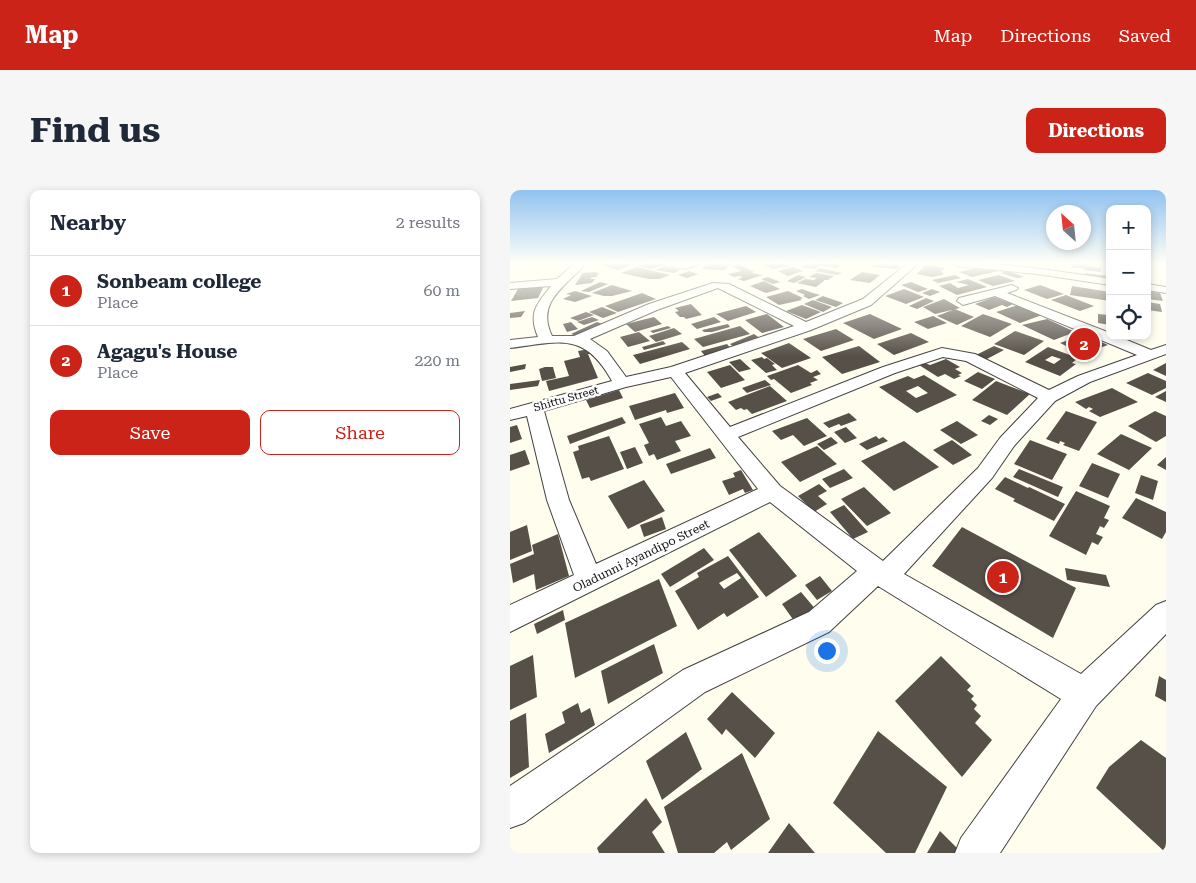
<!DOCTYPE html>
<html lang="en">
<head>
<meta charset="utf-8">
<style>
  :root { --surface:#fff; --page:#f6f6f7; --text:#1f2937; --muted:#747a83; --line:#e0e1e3; --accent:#cc2318 }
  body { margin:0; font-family:"Roboto Serif",serif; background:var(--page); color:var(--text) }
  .controls { position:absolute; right:15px; top:15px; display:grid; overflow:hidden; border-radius:10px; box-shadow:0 2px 8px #0003 }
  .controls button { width:45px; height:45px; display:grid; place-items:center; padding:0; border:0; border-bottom:1px solid var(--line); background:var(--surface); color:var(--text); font:25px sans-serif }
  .compass { position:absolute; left:536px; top:15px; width:45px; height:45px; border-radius:50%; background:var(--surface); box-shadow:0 2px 8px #0003; rotate:333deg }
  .you { position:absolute; left:316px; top:460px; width:18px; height:18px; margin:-12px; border:4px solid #fff; border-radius:50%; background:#1a73e8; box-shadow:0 0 0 8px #1a73e833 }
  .badge { display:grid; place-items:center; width:32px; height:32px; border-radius:50%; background:var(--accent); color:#fff; font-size:16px; font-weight:700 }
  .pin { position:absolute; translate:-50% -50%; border:2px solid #fff; box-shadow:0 1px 5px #0006 }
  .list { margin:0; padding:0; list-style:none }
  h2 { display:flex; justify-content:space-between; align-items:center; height:65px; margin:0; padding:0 20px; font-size:21px }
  h2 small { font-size:16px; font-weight:400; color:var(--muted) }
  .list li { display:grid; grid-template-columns:32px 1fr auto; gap:15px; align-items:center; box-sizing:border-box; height:70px; padding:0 20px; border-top:1px solid var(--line) }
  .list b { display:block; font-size:19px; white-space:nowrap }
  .list p { margin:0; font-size:16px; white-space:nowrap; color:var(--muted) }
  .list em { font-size:16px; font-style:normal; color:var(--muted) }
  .actions { display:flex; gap:10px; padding:15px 20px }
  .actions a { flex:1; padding:11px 0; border:1px solid var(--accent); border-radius:10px; text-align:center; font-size:18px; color:var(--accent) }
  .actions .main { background:var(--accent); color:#fff }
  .icon { flex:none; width:28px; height:28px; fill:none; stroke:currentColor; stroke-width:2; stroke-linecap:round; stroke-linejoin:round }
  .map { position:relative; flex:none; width:656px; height:663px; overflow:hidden; border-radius:10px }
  header { display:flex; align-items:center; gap:30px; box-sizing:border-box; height:70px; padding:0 25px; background:var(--accent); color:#fff }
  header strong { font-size:24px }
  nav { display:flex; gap:28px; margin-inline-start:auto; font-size:18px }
  .intro { display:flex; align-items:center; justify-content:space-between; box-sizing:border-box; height:120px; padding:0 30px }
  h1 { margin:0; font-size:35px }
  .button { padding:12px 22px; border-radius:10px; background:var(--accent); color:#fff; font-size:18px; font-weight:700 }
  main { display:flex; gap:30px; padding:0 30px }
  aside { flex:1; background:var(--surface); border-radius:10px; box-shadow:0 2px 8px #0003 }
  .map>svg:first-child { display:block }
  .building { fill:#575049; fill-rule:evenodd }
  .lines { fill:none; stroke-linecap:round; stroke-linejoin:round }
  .minor-casing { stroke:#414141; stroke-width:2 }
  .minor { fill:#fff; fill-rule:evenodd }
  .labels { text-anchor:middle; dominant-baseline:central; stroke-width:5; stroke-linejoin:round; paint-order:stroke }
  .far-street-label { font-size:11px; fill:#0e0e0e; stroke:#fff }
  .street-label { font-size:12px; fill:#0e0e0e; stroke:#fff }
</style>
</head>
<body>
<header>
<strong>Map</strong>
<nav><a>Map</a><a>Directions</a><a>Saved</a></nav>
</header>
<div class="intro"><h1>Find us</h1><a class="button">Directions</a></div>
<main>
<aside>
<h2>Nearby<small>2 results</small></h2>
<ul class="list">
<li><span class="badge">1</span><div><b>Sonbeam college</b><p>Place</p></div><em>60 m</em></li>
<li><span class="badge">2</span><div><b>Agagu's House</b><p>Place</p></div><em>220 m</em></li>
</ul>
<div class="actions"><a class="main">Save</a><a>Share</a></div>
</aside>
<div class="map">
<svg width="656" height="663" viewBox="0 0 656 663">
  <rect width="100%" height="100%" fill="#fffeee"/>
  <!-- building -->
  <path class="building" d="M97 73H118L124 74 108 80 92 75Z
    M138 73H154L157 74 141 79 129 76Z
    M198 73H221L215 80 192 79Z
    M263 73H273L280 76 263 79 254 75Z
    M300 73H309L314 74 304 79 292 77Z
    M317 73H333L327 78 313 76Z
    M365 73H375L390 75 387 79 361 77Z
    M566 73H576L575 78H561L562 74 566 75Z
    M229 74 244 82 241 83 253 85 234 91 228 89 233 87 230 86 224 87 218 84 231 81 221 76Z
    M415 75 435 78 431 82 434 83 432 85 422 87 407 84Z
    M475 76 488 81 462 87 449 82Z
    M577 76 591 78 590 82 573 80Z
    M127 77 160 85 149 89H139L111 83Z
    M152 77 170 80 164 83 145 80Z
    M283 77 293 81 278 86 268 81Z
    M310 78 332 83 327 85 305 81Z
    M179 81 188 84 177 88 168 85Z
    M498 81 514 87 507 88 491 83Z
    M85 82 89 83 86 87H82L80 89H85L82 93 65 95 73 83Z
    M352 82 370 85 360 93 340 90Z
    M306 83 324 86 318 90H315L306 97 287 93 295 89 304 90 307 88 299 87Z
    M575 83 599 86V91L574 87Z
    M288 85 296 87 284 93 277 91Z
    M445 85 451 88 428 93 422 90Z
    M489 85 505 91 483 96 468 90Z
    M258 87 270 92 263 94 251 89Z
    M458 89 477 97 447 105 429 96 440 93 448 98 459 95 446 92Z
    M254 91 270 99 256 103 240 96Z
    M90 92 98 94 79 102 71 101Z
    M401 92 418 99 408 102 391 95Z
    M102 95 122 101 102 106H94L82 103Z
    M530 95 554 104 537 109 514 100Z
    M34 96 28 108 1 111 8 99Z
    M562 96 600 102V111L560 105Z
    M292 99 303 103 310 105 299 109 293 106 295 105 286 101Z
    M394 99 414 107 396 114 375 106Z
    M422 99 430 102 420 106 412 103Z
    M65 101 82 106 65 112 53 109 61 105 56 104Z
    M278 101 293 108 290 109 292 110 269 115 256 107Z
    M637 101 650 103 653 111 637 109Z
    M132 103 146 109 108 122 95 116Z
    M556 105 566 109 584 116 570 121 541 110Z
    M313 106 333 113 326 117 305 110Z
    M484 107 503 114 497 117 492 115 479 120 465 114Z
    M416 108 424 111 407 119 399 116Z
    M434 109 450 118 425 124 413 117Z
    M303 110 322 117 313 122 294 114Z
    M637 112 650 114 652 122 637 120Z
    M181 114 192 125 176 129 174 127H170L165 122 169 121 165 118Z
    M292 115 311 122 296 129 276 121Z
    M508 115 532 125 510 133 486 122Z
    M236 116 246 122 218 131 206 124Z
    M92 117 107 123 93 128 79 122Z
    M445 119 464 127 447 135 427 126Z
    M15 121 11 127 0 128V123Z
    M76 122 84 125 68 131 60 128Z
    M257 124 274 137 252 143 235 130Z
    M360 124 392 139 364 149 333 133Z
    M473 124 502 134 480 147 451 136Z
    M588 124 600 125V135L588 133Z
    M423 126 437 133 418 139 404 132Z
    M82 127 89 130 74 135 67 132Z
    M144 127 152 134 125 142 116 134Z
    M204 127 211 132 187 139 181 134Z
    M537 129 565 142 544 150 512 135Z
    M61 132 68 139 57 142 53 134Z
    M87 132 93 134 67 146 61 144Z
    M218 134 220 137 202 142H194L192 140Z
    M158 136 161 138 143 143 140 141Z
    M230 136 240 144 193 157 184 149Z
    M164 138 172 144 146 152 139 146Z
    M326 139 344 150 311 161 293 149Z
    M505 141 534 151 514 165 484 154Z
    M129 142 140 151 118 157 110 147Z
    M401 143 419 152 384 165 367 154Z
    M244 144 251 149 224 157 220 154Z
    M574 144 598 155 573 164 550 153Z
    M153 151 156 154 134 160 132 157Z
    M172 152 180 159 130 174 123 165Z
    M279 153 301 168 272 178 251 163Z
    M217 154 221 159 195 166 191 161Z
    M349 156 370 172 332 184 312 167Z
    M484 156 494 160 475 170 466 165Z
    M538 157 568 168 562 173 566 174 550 186 515 172ZM542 166 551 169 544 174 535 170Z
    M79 159 81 164H78L88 188 39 201 36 191 59 186 54 171 70 167 68 161Z
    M252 167 254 169 257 168 265 174 262 175 267 180 256 183 241 170Z
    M230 169 241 179 229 182 219 172Z
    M436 169 450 177 445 179 452 183 448 185 451 186 444 189 435 184 428 187 409 175 415 173 420 175Z
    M656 173V186L643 180Z
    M16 174 15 179 0 182V177Z
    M220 175 235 190 211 198 197 182Z
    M288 175 301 183 307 180 311 184 303 187 308 190 300 193 302 195 281 203 264 189 261 190 257 186Z
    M35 177H43L46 188 32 191 29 179Z
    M468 182 485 189 472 199 454 191Z
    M638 183 656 191V198L642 205 616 193Z
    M414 185 447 205 407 223 369 197 398 186 404 189ZM408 196 418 203 406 208 396 201Z
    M30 190 28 196 0 200V194Z
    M255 190 261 195 237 203 232 198Z
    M486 191 520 204 497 225 462 210Z
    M260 196 277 211 242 224 237 219 234 220 231 218 226 220 218 212Z
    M602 198 628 212 590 227 579 221 583 219 579 217 576 219 565 212Z
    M109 200 113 208 80 218 76 210Z
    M656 201V212L645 207Z
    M165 203 174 218 157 223 156 220 125 230 119 216Z
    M208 203 212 207 201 211 197 207Z
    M556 221 587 232 569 261 553 255 555 253 550 251 549 254 536 249Z
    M645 221 656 226V246L646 252 618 236Z
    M339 223 347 230 331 236 329 234 319 238 313 233Z
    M479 225 488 229 480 235 471 231Z
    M112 227 116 233 60 254 57 246Z
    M151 227 156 236 171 231 181 246 165 251 171 261 147 270 144 264 139 266 134 255 139 253 129 234Z
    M297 228 317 246 294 256 283 245 271 250 262 241Z
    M447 231 468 245 451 254 430 240Z
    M7 235 12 249 0 253V237Z
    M336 237 347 248 335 253 324 242Z
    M611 244 642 258 619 280 587 264Z
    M99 246 114 279 81 291 79 287 72 289 63 262 69 260 68 256Z
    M366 246 369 249 373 247 378 251 357 260 349 254Z
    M321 247 328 253 314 260 307 254Z
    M442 250 462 265 443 275 423 260Z
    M520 250 557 264 542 290 504 274Z
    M394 251 429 277 384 301 351 271Z
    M307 256 327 274 290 292 271 272Z
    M125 257 133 273 117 279 110 262Z
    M200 258 206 268 161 284 156 274Z
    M15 260 20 274 0 281V265Z
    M656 267V280L647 275Z
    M582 273 610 284 598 308 569 296Z
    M334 279 343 288 320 298 312 289Z
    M509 279 553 297 548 307 503 287Z
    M231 280 243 300 235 303 233 299 219 305 212 291 225 287 223 283Z
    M631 285 648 291 643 310 625 303Z
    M495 287 518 298 519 297 555 314 544 331 503 311 505 309 485 299Z
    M134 290 155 321 118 339 98 306Z
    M309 294 317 301 308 306 317 314 304 322 288 306Z
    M354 297 381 323 357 336 331 309Z
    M566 301 600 316 594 328 599 330 594 338 590 336 586 344 593 347 588 355 582 352 576 365 539 346Z
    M626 308 656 322V342L652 349 612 328Z
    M334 315 358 342 343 349 320 322Z
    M152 327 156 339 134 347 130 335Z
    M17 335 22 361 0 370V342Z
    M452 337 566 398 543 448 422 376Z
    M249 342 287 386 256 407 219 360Z
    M48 344 59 386 26 400 24 384 3 393 0 374 24 364 22 355Z
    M194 358 204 370 160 397 151 384Z
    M218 366 249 407 217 427 214 423 188 440 165 401 189 387 187 383ZM227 383 231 388 214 399 209 393Z
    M555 378 596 385 600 397 557 390Z
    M310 386 322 401 307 410 295 395Z
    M149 389 167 436 65 488 55 433Z
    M291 402 307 421 287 435 272 414Z
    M53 420 55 430 27 444 24 434Z
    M144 454 153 483 98 514 91 481Z
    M23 465 27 507 0 520V476Z
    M431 466 461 496 457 500 464 506 461 509 467 515 464 519 471 526 465 533 482 550 452 587 385 511Z
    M649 486 656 490V512L645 506Z
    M222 502 265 543 245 568 216 539 212 545 197 529Z
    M68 513 71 523 80 518 85 535 39 563 35 544 55 533 52 522Z
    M16 523 19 577 0 588V531Z
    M368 541 437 597 405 663H376L323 613Z
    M176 542 192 579 152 610 136 571Z
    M631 550 656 568V663L586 598 599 577Z
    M232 563 260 629 221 660 217 652 204 663H168L154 617Z
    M136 608 152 632 142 642 155 663H89L87 658Z
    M279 633 305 663H258Z
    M430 641 447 658 445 663H417Z"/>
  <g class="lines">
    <defs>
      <path id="minor" d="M65 73H76C57 96 25 111 42 146H64L139 114 203 93 219 94 296 132 353 109 398 73H409L361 115 301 140 175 183 220 237 373 177 432 158 465 164 539 200 568 186 627 165 485 106 453 115 447 111 449 108 502 95 508 98 506 100 497 103 600 143V146H607L641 160 656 155V164L580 192 545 211 504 256 482 288 394 384 571 484 646 415 656 411V444L586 516 490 663H445L451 648 551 509 368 396 319 442 195 502 14 633 0 638V596L173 480 299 422 347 381 260 312 0 442V415L64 385 37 310 17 226 0 230V219L102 191C74 141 50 152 0 158V150L28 147C18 123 26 115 41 96L0 99V93L47 89ZM208 98 284 136 161 177 116 187 97 161 80 149 147 120ZM433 167 456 171 528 208 490 248 468 278 373 371 270 296 228 247 385 183ZM161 187 248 299 86 374 59 310 34 221 116 197Z
        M155 73H191L176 79 155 76Z
        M442 73C495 72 547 81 600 89V95L527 84 447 76Z
        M637 94 656 97V103L637 100Z"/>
    </defs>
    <!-- minor casing -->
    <use href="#minor" class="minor-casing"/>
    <!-- minor -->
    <use href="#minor" class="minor"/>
  </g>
  <!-- sky -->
  <linearGradient id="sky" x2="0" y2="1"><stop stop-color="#90c2f0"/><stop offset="0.44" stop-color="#fffff7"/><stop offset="1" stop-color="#fffff7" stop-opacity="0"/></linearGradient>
  <rect width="656" height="166" fill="url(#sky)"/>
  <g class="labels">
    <!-- far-street labels -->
    <g class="far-street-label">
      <text transform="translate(56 209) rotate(-16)">Shittu Street</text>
    </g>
    <!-- street labels -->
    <g class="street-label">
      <text transform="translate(131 366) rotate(-26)">Oladunni Ayandipo Street</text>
    </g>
  </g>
</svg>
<div class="controls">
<button>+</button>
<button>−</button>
<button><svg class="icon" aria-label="locate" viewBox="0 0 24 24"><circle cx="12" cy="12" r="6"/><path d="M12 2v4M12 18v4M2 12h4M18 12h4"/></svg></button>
</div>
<svg class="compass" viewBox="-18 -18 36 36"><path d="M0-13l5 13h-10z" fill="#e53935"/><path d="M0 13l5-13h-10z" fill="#747a83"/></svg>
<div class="you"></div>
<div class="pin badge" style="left:493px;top:387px">1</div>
<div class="pin badge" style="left:574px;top:154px">2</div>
</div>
</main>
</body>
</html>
